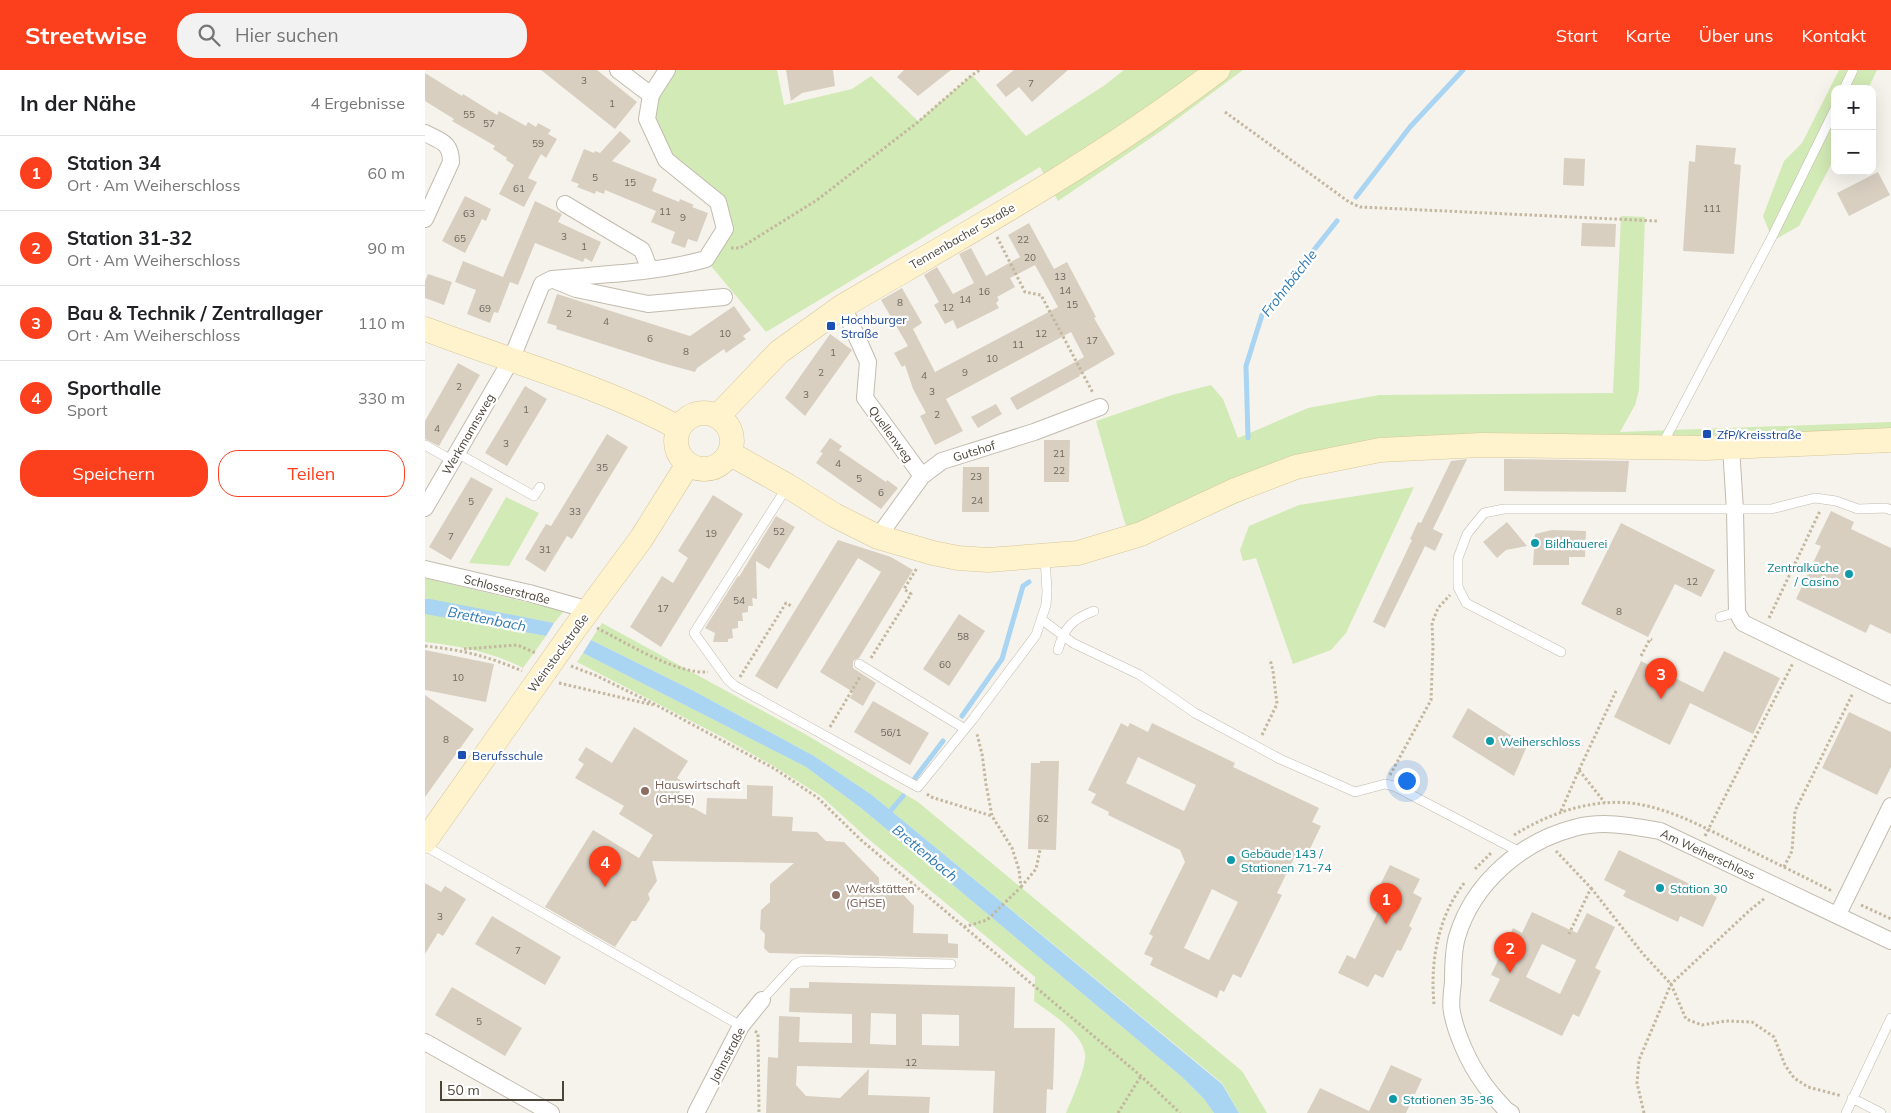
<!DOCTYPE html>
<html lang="de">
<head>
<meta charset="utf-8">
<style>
  :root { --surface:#fff; --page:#f2f2f2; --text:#202124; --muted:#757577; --line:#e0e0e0; --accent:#fc3f1d }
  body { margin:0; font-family:Mulish,sans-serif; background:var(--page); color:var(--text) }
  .controls { position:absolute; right:15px; top:15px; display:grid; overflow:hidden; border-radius:10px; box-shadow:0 5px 20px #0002 }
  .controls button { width:45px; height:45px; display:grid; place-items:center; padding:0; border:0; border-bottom:1px solid var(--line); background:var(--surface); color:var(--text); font:25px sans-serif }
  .scale { position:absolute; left:15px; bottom:12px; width:124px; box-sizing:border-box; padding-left:5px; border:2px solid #4b4439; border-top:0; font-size:14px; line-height:18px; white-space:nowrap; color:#4b4439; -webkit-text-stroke:4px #fff; paint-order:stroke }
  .you { position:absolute; left:981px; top:710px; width:18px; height:18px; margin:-12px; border:4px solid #fff; border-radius:50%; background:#1a73e8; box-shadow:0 0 0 8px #1a73e833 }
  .badge { display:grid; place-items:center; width:32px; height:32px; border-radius:50%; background:var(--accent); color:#fff; font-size:16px; font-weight:700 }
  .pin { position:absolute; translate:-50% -41px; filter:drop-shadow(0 1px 2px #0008) }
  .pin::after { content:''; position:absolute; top:26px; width:18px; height:15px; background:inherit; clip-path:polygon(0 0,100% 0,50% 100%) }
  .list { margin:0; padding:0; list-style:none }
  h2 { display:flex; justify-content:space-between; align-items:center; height:65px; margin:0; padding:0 20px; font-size:21px }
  h2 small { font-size:16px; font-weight:400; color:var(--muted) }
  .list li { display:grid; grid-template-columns:32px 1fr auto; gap:15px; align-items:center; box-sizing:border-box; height:75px; padding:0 20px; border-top:1px solid var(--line) }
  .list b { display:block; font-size:19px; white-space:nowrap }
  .list p { margin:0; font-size:16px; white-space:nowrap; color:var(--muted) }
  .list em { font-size:16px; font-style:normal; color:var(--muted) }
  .actions { display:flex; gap:10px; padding:15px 20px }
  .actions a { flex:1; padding:11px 0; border:1px solid var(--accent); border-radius:20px; text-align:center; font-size:18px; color:var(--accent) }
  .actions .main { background:var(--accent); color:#fff }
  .icon { flex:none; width:28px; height:28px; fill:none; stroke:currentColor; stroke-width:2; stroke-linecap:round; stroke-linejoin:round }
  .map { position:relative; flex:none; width:1466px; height:1043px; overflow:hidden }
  header { display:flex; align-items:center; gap:30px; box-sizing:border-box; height:70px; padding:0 25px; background:var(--accent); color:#fff }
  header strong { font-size:24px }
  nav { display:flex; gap:28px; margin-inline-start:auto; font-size:18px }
  .search { width:350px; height:45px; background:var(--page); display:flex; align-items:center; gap:12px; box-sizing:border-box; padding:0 18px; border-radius:20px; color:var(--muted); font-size:19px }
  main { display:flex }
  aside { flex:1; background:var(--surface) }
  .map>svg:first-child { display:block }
  .green { fill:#d2eab5 }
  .water { fill:#a9d4f2 }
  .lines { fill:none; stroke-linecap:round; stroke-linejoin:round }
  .stream { stroke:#a9d4f2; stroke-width:5 }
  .building { fill:#d8cfc1; fill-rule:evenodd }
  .lane-casing { stroke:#c2bbae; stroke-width:10 }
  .street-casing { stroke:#c2bbae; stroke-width:18 }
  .secondary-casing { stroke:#d6c79b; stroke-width:25 }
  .path { stroke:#c4b79f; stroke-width:3; stroke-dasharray:2.5 2.5; stroke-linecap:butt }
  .lane { stroke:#fff; stroke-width:9 }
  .street { stroke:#fff; stroke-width:16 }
  .secondary { stroke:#fff3cd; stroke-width:24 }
  .secondary-bridge-casing { stroke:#d6c79b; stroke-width:25; stroke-linecap:butt }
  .secondary-bridge { stroke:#fff3cd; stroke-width:24 }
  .transit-dot { fill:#1a4fb4; stroke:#fff; stroke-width:2 }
  .culture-dot { fill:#0f9aa8; stroke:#fff; stroke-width:2 }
  .education-dot { fill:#8d6e63; stroke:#fff; stroke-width:2 }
  .labels { text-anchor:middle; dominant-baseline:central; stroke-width:4.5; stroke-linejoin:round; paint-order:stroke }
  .number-label { font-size:10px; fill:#6e675b }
  .street-label { font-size:12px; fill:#4b4439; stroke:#fff }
  .transit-label { font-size:12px; fill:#164399; stroke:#fff; text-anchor:start }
  .culture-label { font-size:12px; fill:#0d838f; stroke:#fff; text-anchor:start }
  .education-label { font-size:12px; fill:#785e54; stroke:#fff; text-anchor:start }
  .water-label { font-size:14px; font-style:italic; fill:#2e7ab2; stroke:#fff }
</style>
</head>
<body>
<header>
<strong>Streetwise</strong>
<div class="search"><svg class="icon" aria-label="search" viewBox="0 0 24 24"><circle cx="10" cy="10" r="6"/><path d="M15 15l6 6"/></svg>Hier suchen</div>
<nav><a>Start</a><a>Karte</a><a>Über uns</a><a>Kontakt</a></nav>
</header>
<main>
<aside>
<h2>In der Nähe<small>4 Ergebnisse</small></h2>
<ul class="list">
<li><span class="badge">1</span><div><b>Station 34</b><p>Ort · Am Weiherschloss</p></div><em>60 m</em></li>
<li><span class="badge">2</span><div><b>Station 31-32</b><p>Ort · Am Weiherschloss</p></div><em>90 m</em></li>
<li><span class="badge">3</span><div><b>Bau &amp; Technik / Zentrallager</b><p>Ort · Am Weiherschloss</p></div><em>110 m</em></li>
<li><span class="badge">4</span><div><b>Sporthalle</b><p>Sport</p></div><em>330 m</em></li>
</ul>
<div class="actions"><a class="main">Speichern</a><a>Teilen</a></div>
</aside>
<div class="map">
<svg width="1466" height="1043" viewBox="0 0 1466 1043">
  <rect width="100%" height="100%" fill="#f6f3ec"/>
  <!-- green -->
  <path class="green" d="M243 0H352L359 35 427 19 446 6 493 51 547 5 601 66 680 15 699 0H818L736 61 633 131 615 97 341 262 281 190 290 181 295 132 242 88 223 49Z
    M1414 0H1452L1443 19H1410V87L1374 156 1348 171 1338 146 1359 91 1377 73Z
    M1196 146 1220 147 1214 320 1210 335 1195 362 1466 352V377L974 387 875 406 720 473 709 476 699 450 671 351 747 325 786 315 798 329 813 368 883 338 954 325 1188 323Z
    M989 417 921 563 906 580 868 594 831 488 818 491 815 480 824 456 874 435Z
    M81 427 114 443 84 496 44 493Z
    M0 508 139 541 129 553 0 529Z
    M0 544H4L121 566 98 598C67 582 35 576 0 572Z
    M177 553 380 664 493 732 817 1001 842 1043H814L797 1013 447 725 389 686 267 620 166 570Z
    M158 583 381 697 436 738 757 1007 779 1029 789 1043H641C646 1031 662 996 660 984 657 962 625 943 609 931L610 907 441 767 396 726 352 698 299 668 152 592Z"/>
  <!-- water -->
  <path class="water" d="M0 529H5L129 553 121 566 0 544Z
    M166 570 267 620 389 686 447 725 797 1014 814 1043H789L779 1029 757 1007 436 738 381 697 158 583Z"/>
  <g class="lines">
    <!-- stream -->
    <path class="stream" d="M931 127 985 57 1038 0
      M823 368 821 296 837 245 912 151
      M537 646 577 589 598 516 604 512
      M490 708 518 671
      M462 745 478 726"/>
  </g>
  <!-- building -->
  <path class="building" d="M116 0H172L212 32 190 59Z
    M361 0H408L410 16 377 23 366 31Z
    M479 0H526L493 26 472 7Z
    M589 0H643L607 32 594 17 581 27 571 15Z
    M0 3 37 26 38 24 72 45 74 41 101 56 103 52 111 57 113 53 126 60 123 64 132 69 121 88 116 84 103 108 112 112 99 137 74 124 89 95 81 90 82 88 68 79 70 76 27 51 29 49 0 31Z
    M195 61 206 71 187 91 232 109 227 121 254 132 255 129 269 135 267 137 283 143 272 172 263 169 260 178 246 173 250 162 226 152 231 141 180 120 179 124 171 121 170 124 152 117 154 114 146 111 159 79 169 83 170 81 175 83Z
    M1271 75 1311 78 1309 94 1316 95 1309 184 1258 181 1264 91 1270 92Z
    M1139 88 1160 89 1159 116 1138 115Z
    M1453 102 1465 125 1424 146 1412 123Z
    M40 126 66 139 61 151 57 149 40 183 17 171Z
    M110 131 137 144 133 152 176 172 167 192 160 188 158 192 110 173 93 215 85 212 73 243 69 242 65 253 42 244 51 220 30 212 38 191 78 207Z
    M604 153 629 199 642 192 671 247 669 248 690 284 654 305 655 306 592 340 585 328 659 287 646 262 521 329 538 361 510 375 495 346 501 343 488 319 480 295 477 297 469 283 483 276 456 230 477 218 497 253 488 259 510 302 633 237 610 195 585 208 590 217 572 227 574 230 571 233 574 238 532 259 528 250 520 254 509 235 514 232 499 205 512 197 528 224 549 213 534 184 546 178 561 206 595 187 583 165Z
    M1157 153 1191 154 1190 177 1156 176Z
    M3 204 27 212 19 235 0 228V211Z
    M132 224 265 266 309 236 326 260 318 266 321 269 301 283 299 279 272 298 270 302 237 293 131 259 132 256 122 253Z
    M405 264 427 280 380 346 360 328Z
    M33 293 55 305 14 376 0 369V351Z
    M100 316 122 329 82 396 60 383Z
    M571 334 577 344 553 358 546 347Z
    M182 364 203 377 147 469 142 466 120 502 100 489 121 454 126 456Z
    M405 368 417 376 414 380 461 412 462 410 473 418 456 439 391 393 398 383 395 382Z
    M619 370H645L644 412H619Z
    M1042 389 1008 459 1018 464 1010 481 1000 476 960 558 948 552 987 470 985 469 993 452 996 453 1026 391Z
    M1079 389 1204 391 1201 422 1079 421Z
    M538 397H564V442H537Z
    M46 407 68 419 26 490 4 477Z
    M288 425 318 444 236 577 205 557 237 506 248 513 263 488 253 481Z
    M1406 441 1429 452 1426 459 1466 478V564L1445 554 1441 563 1371 529 1396 476 1390 474Z
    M351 446 370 457 344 499 331 491 332 529 327 528 328 536H323V542L317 543 318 551H313V558L307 559 308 568 303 569V572H288L290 563 280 558 313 506 314 507Z
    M1082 452 1102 476 1081 480 1072 488 1058 472Z
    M1196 453 1290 500 1276 527 1250 514 1223 567 1156 534Z
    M1127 460 1161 461 1160 487H1144V495H1108L1110 464Z
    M413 470 466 487 488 500 434 588 428 591V598L451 613 438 636 425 628 428 622 395 602 456 502 433 488 352 619 330 606Z
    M534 544 560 561 524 616 498 599Z
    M0 580 69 594 61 632 0 620Z
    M1299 581 1355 608 1328 664 1265 633 1245 675 1189 647 1216 591 1278 622Z
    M0 625 49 659 0 727Z
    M448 631 504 663 485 695 429 662Z
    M1043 638 1102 676 1089 706 1027 667Z
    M1424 642 1466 662V697L1452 725 1397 698Z
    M696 653 703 657 705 653 723 662 727 653 810 693 808 697 894 738 887 752 896 756 883 783 874 778 852 823 857 825 816 908 808 904 799 922 795 920 792 928 725 895 728 888 719 884 728 866 724 864 760 792 755 780 683 745 684 742 666 733 671 724 663 720ZM713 687 771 715 759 741 701 713ZM787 819 813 832 784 890 759 878Z
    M209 657 263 691 252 708 260 713 251 728 281 745 282 728 322 729V715L348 716 347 746 368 747 367 761 392 762 401 771 419 772 454 808V817H471L489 836 488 863 523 864V873L533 874V888L344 883 339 878 340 864 335 859 336 840 345 832V814L369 793 227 791 232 811 223 824 225 829 211 851H207L190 877 120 837 168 760 214 788 228 765 194 744 199 736 150 708 159 694 153 690 161 677 187 693Z
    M615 691H634L631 780 603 779 606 693H615Z
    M1194 780 1292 827 1278 857 1255 846 1253 852 1198 826 1201 821 1179 810Z
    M965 795 995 809 988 823 997 828 984 856 987 858 976 881 972 880 958 908 950 904 943 917 913 903 922 885 930 889 948 852 965 817 956 813Z
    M0 813 16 822 20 816 41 829 18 866 13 863 0 884Z
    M1107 842 1152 863 1162 843 1190 857 1170 898 1176 901 1154 947 1148 944 1137 966 1064 931 1075 909 1066 905 1088 858 1097 863ZM1117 874 1151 890 1135 924 1101 907Z
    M67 846 136 887 120 915 50 874Z
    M384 912 590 917 589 958H630L628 1020 622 1019 621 1043H568L570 1001 372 996 371 1015 381 1026 415 1028 444 999 443 1025 505 1027 504 1043H341L343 987 353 988 354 946 375 947 374 972 427 973V944L364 942 365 918H384ZM446 943 471 944V975L445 974ZM497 944 534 945V976L497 975Z
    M27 917 97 958 80 986 10 945Z
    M966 995 997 1009 981 1043H882L895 1018 944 1041Z"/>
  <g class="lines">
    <defs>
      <path id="lane" d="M1419 19 1428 0
        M0 375 28 391
        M1236 377 1348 165 1410 39
        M32 383 109 426 115 417
        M362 417 269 563 303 610 310 616 493 717 548 649 611 565 621 535 622 521 620 487
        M1295 547 1312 542
        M616 549 648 573 715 605 770 643 855 689 930 722 960 714 969 716 1095 782
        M633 580C639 558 647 549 669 541
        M1136 582 1041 533 1033 517V488L1042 464 1059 443 1079 439H1346L1390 428 1411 431 1433 439 1461 438 1466 440
        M434 594 540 659
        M0 776 316 956
        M337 930 370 894 377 891 526 894
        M1427 1028 1456 1043
        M1421 1043 1466 948"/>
      <path id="street" d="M193 0 226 25
        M0 63C15 71 26 72 26 92L0 149
        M140 134 217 180 225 200
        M129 210 151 219 223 234 299 227
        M418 236 443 292 440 328 497 406
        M1306 377 1310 440 1312 542 1318 553 1466 625
        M0 438 86 290 117 214 127 209C178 204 231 203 281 189L300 159 293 132 241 90 222 49 226 25 242 0
        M453 467 497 406 517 391 609 362 675 337
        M0 499 104 523 164 540
        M1413 844 1466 736
        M0 972 126 1043
        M271 1043 316 956 337 930
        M1086 1043 1081 1040C1073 1031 1064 1022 1057 1011 1044 993 1031 964 1027 942 1025 933 1027 921 1028 912 1028 897 1028 881 1032 867 1048 813 1096 772 1149 758 1178 750 1207 756 1235 761L1466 871"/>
      <path id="secondary" d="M0 259C84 291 174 315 254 358
        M251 371a28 28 0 1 1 56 0a28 28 0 1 1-56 0Z
        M293 346 354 282 418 236C546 161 675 90 793 0
        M304 383 363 416 409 445 453 467 508 483 533 488 563 490 653 483 716 464 808 421 871 397 955 380 1057 375 1281 378 1466 370
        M148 561 216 469 263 394
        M0 771 120 601"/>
    </defs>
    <!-- lane casing -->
    <use href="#lane" class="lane-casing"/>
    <!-- street casing -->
    <use href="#street" class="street-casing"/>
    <!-- secondary casing -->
    <use href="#secondary" class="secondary-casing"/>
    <!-- path -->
    <path class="path" d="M800 42 924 132 935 137 1232 151
      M572 167 600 222 616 225 668 323
      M306 178H315L392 130 493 52 547 5 555 0
      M1344 548 1395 441
      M172 558C202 573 250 604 283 602
      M0 576C37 580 63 586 97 601
      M39 579 92 575 111 583
      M1216 586 1225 569 1227 570
      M446 588 486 524 479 519 492 498
      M146 596 172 606 233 636 350 699 393 728 436 770 716 1006 755 1043
      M315 607 361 533 368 537
      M134 613 228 635
      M405 657 435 607
      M837 665 852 634 848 601 845 589
      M1154 700 1191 621
      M965 705 1006 630 1008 576 1007 553 1013 538 1025 525
      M502 724 506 727 567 746
      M1136 741 1154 700 1180 733
      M1089 765C1123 744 1164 729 1205 733 1242 737 1279 757 1312 774 1343 789 1375 805 1407 821
      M1280 766 1368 593
      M1131 781 1166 818 1144 864
      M1359 797 1367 781 1370 741 1428 623
      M1050 799 1067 782
      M596 817 611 799 615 780
      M1166 818 1218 884 1246 914 1261 949 1277 955 1301 951 1327 952 1349 967 1360 995 1369 1008 1383 1017 1417 1026
      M1436 835 1466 849
      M539 857 562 850 596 817 594 800 587 778 567 746 561 714 557 684 552 664
      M1009 934C1005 891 1013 846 1040 812
      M330 961 333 963 334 1043
      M693 1043 716 1006
      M1219 1043 1212 1013 1214 990 1246 914 1325 840 1340 828"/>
    <!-- lane -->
    <use href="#lane" class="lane"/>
    <!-- street -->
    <use href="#street" class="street"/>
    <!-- secondary -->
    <use href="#secondary" class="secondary"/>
    <defs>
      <path id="secondary-bridge" d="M120 601 148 561"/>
    </defs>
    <!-- secondary-bridge casing -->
    <use href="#secondary-bridge" class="secondary-bridge-casing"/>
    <!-- secondary-bridge -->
    <use href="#secondary-bridge" class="secondary-bridge"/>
  </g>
  <!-- markers -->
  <g class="transit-dot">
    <rect x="401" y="251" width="10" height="10" rx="2.5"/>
    <rect x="1277" y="359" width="10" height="10" rx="2.5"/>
    <rect x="32" y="680" width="10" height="10" rx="2.5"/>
  </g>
  <g class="culture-dot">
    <circle cx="1110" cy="473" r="5"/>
    <circle cx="1424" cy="504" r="5"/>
    <circle cx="1065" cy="671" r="5"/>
    <circle cx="806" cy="790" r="5"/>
    <circle cx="1235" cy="818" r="5"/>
    <circle cx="968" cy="1029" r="5"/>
  </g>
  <g class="education-dot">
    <circle cx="220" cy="721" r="5"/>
    <circle cx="411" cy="825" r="5"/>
  </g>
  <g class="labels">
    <!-- number labels -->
    <g class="number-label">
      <text x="159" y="10">3</text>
      <text x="606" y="13">7</text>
      <text x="187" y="33">1</text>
      <text x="44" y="44">55</text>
      <text x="64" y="53">57</text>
      <text x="113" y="73">59</text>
      <text x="170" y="107">5</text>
      <text x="205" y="112">15</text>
      <text x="94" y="118">61</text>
      <text x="1287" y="138">111</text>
      <text x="240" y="141">11</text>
      <text x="44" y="143">63</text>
      <text x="258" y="147">9</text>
      <text x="139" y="166">3</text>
      <text x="35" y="168">65</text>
      <text x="598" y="169">22</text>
      <text x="159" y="176">1</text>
      <text x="605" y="187">20</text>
      <text x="635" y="206">13</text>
      <text x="640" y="220">14</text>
      <text x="559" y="221">16</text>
      <text x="540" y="229">14</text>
      <text x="475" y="232">8</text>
      <text x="647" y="234">15</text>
      <text x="523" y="237">12</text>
      <text x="60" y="238">69</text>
      <text x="144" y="243">2</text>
      <text x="181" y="251">4</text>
      <text x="300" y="263">10</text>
      <text x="616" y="263">12</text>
      <text x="225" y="268">6</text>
      <text x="667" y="270">17</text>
      <text x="593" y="274">11</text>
      <text x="261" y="281">8</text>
      <text x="408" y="282">1</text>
      <text x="567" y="288">10</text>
      <text x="396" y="302">2</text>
      <text x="540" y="302">9</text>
      <text x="499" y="305">4</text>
      <text x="34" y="316">2</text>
      <text x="507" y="321">3</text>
      <text x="381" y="324">3</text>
      <text x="101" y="339">1</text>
      <text x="512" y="344">2</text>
      <text x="12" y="358">4</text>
      <text x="81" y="373">3</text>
      <text x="634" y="383">21</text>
      <text x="413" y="393">4</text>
      <text x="177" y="397">35</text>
      <text x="634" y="400">22</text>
      <text x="551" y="406">23</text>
      <text x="434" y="408">5</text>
      <text x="456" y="422">6</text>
      <text x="552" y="430">24</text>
      <text x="46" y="431">5</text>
      <text x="150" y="441">33</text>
      <text x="354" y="461">52</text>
      <text x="286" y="463">19</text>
      <text x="26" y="466">7</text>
      <text x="120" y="479">31</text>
      <text x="1267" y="511">12</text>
      <text x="314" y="530">54</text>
      <text x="238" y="538">17</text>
      <text x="1194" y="541">8</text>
      <text x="538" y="566">58</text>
      <text x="520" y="594">60</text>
      <text x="33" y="607">10</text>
      <text x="466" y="662">56/1</text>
      <text x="21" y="669">8</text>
      <text x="618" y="748">62</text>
      <text x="15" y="846">3</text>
      <text x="93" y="880">7</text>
      <text x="54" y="951">5</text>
      <text x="486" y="992">12</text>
    </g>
    <!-- street labels -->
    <g class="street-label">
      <text transform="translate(537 166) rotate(-30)">Tennenbacher Straße</text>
      <text transform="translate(43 364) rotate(-60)">Werkmannsweg</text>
      <text transform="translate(466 364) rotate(54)">Quellenweg</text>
      <text transform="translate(549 381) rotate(-17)">Gutshof</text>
      <text transform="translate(82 519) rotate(14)">Schlosserstraße</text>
      <text transform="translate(133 583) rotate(-54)">Weinstockstraße</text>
      <text transform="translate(1283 784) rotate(25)">Am Weiherschloss</text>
      <text transform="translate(302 985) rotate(-62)">Jahnstraße</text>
    </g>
    <!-- transit labels -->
    <g class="transit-label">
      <text x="416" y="249">Hochburger<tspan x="416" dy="14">Straße</tspan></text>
      <text x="1292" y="364">ZfP/Kreisstraße</text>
      <text x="47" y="685">Berufsschule</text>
    </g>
    <!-- culture labels -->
    <g class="culture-label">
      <text x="1120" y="473">Bildhauerei</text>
      <text x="1414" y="497" text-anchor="end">Zentralküche<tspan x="1414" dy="14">/ Casino</tspan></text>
      <text x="1075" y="671">Weiherschloss</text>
      <text x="816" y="783">Gebäude 143 /<tspan x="816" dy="14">Stationen 71-74</tspan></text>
      <text x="1245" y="818">Station 30</text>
      <text x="978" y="1029">Stationen 35-36</text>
    </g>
    <!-- education labels -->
    <g class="education-label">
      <text x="230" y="714">Hauswirtschaft<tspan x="230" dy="14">(GHSE)</tspan></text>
      <text x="421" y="818">Werkstätten<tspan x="421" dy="14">(GHSE)</tspan></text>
    </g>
    <!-- water labels -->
    <g class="water-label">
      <text transform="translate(864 213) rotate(-52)">Frohnbächle</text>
      <text transform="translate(62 549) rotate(11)">Brettenbach</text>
      <text transform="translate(500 783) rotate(40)">Brettenbach</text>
    </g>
  </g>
</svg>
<div class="controls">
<button>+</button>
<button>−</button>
</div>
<div class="scale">50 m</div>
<div class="you"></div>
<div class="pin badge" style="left:961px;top:854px">1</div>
<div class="pin badge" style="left:1085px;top:903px">2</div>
<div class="pin badge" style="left:1236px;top:629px">3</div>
<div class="pin badge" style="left:180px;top:817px">4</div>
</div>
</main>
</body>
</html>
